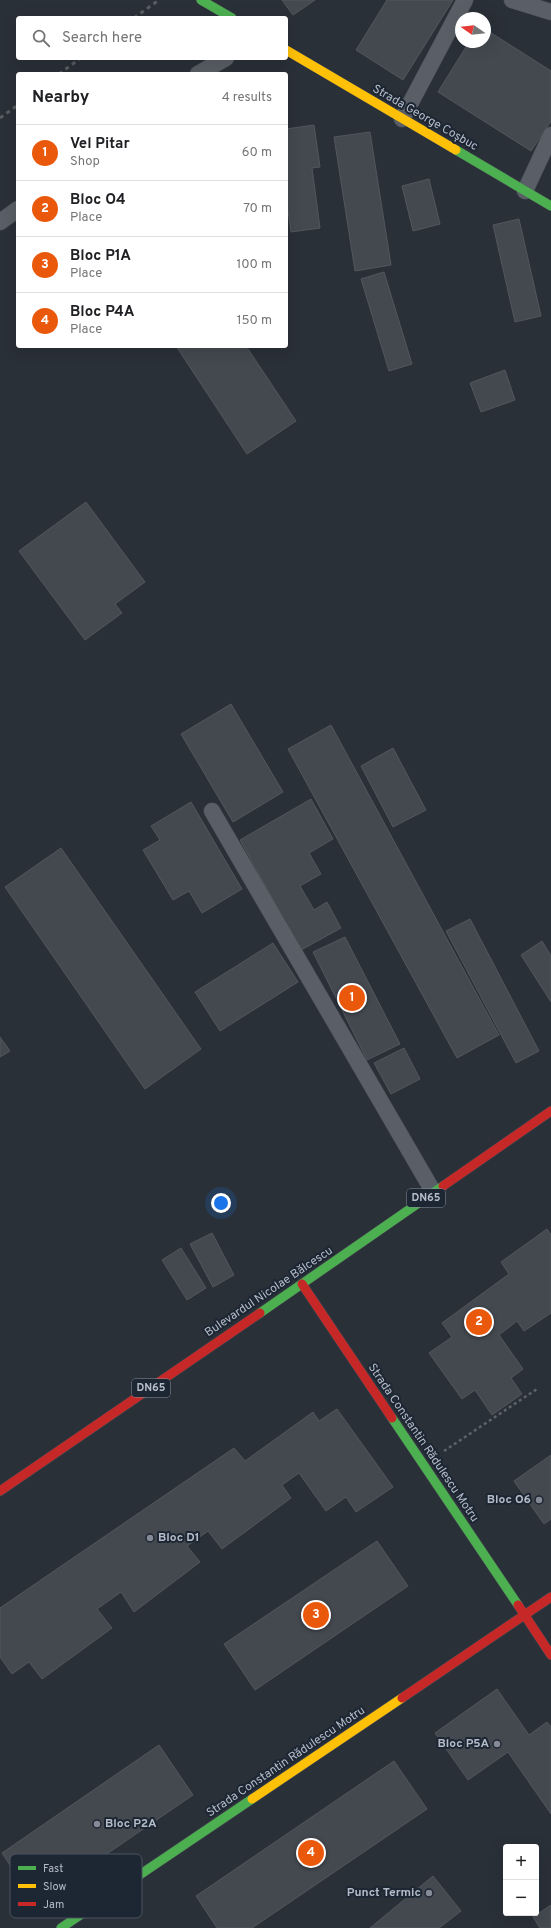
<!DOCTYPE html>
<html lang="en">
<head>
<meta charset="utf-8">
<style>
  :root { --surface:#fff; --page:#f6f6f6; --text:#202124; --muted:#757577; --line:#e0e0e0; --accent:#ea580c }
  body { margin:0; font-family:Overpass,sans-serif; background:var(--page); color:var(--text) }
  .controls { position:absolute; right:12px; bottom:12px; display:grid; overflow:hidden; border-radius:4px; box-shadow:0 4px 16px #0002 }
  .controls button { width:36px; height:36px; display:grid; place-items:center; padding:0; border:0; border-bottom:1px solid var(--line); background:var(--surface); color:var(--text); font:20px sans-serif }
  .compass { position:absolute; left:455px; top:12px; width:36px; height:36px; border-radius:50%; background:var(--surface); box-shadow:0 4px 16px #0002; rotate:284deg }
  .you { position:absolute; left:221px; top:1203px; width:14px; height:14px; margin:-10px; border:3px solid #fff; border-radius:50%; background:#1a73e8; box-shadow:0 0 0 6px #1a73e833 }
  .badge { display:grid; place-items:center; width:26px; height:26px; border-radius:50%; background:var(--accent); color:#fff; font-size:13px; font-weight:700 }
  .pin { position:absolute; translate:-50% -50%; border:2px solid #fff; box-shadow:0 1px 4px #0006 }
  .list { margin:0; padding:0; list-style:none }
  h2 { display:flex; justify-content:space-between; align-items:center; height:52px; margin:0; padding:0 16px; font-size:17px }
  h2 small { font-size:13px; font-weight:400; color:var(--muted) }
  .list li { display:grid; grid-template-columns:26px 1fr auto; gap:12px; align-items:center; box-sizing:border-box; height:56px; padding:0 16px; border-top:1px solid var(--line) }
  .list b { display:block; font-size:15px; white-space:nowrap }
  .list p { margin:0; font-size:13px; white-space:nowrap; color:var(--muted) }
  .list em { font-size:13px; font-style:normal; color:var(--muted) }
  .icon { flex:none; width:22px; height:22px; fill:none; stroke:currentColor; stroke-width:2; stroke-linecap:round; stroke-linejoin:round }
  .map { position:relative; flex:none; width:551px; height:1928px; overflow:hidden }
  .search { position:absolute; background:var(--surface); box-shadow:0 4px 16px #0002; left:16px; top:16px; width:272px; height:44px; display:flex; align-items:center; gap:10px; box-sizing:border-box; padding:0 14px; border-radius:4px; color:var(--muted); font-size:15px }
  .panel { position:absolute; background:var(--surface); box-shadow:0 4px 16px #0002; left:16px; top:72px; width:272px; height:276px; border-radius:4px }
  .map>svg:first-child { display:block }
  .building { fill:#444950; stroke:#52575f }
  .lines { fill:none; stroke-linecap:round; stroke-linejoin:round }
  .lane-casing { stroke:#484c53; stroke-width:17 }
  .fast-casing { stroke:#484c53; stroke-width:10 }
  .slow-casing { stroke:#484c53; stroke-width:10 }
  .jam-casing { stroke:#484c53; stroke-width:10 }
  .path { stroke:#5d636a; stroke-width:2.5; stroke-dasharray:3 3; stroke-linecap:butt }
  .lane { stroke:#5a5e66; stroke-width:16 }
  .fast { stroke:#4caf50; stroke-width:9 }
  .slow { stroke:#ffc107; stroke-width:9 }
  .jam { stroke:#c62828; stroke-width:9 }
  .rail { stroke:#595d64; stroke-width:3; stroke-dasharray:4 4; stroke-linecap:butt }
  .poi-dot { fill:#848b96; stroke:#1d2633; stroke-width:1.5 }
  .labels { text-anchor:middle; dominant-baseline:central; stroke-width:4; stroke-linejoin:round; paint-order:stroke }
  .shield { fill:#1d2633; stroke:#878f9c; stroke-width:1 }
  .shield-label { font-size:11px; font-weight:bold; fill:#b4bcc9 }
  .street-label { font-size:12px; fill:#b4bcc9; stroke:#1d2633 }
  .poi-label { font-size:12px; font-weight:bold; fill:#b4bcc9; stroke:#1d2633; text-anchor:end }
  .key { fill:#1d2633; stroke:#4a5360; stroke-width:1 }
  .key-label { font-size:11px; fill:#b4bcc9 }
</style>
</head>
<body>
<div class="map">
<svg width="551" height="1928" viewBox="0 0 551 1928">
  <rect width="100%" height="100%" fill="#2a3038"/>
  <!-- building -->
  <path class="building" d="M282 0H315L293 15Z
    M387 0H453L403 80 356 50Z
    M485 29 551 71V121L531 151 438 92 469 42H485Z
    M314 125 320 167 312 168 320 228 291 232 286 196V129Z
    M370 132 391 265 355 271 334 137Z
    M429 179 440 224 413 231 402 186Z
    M519 219 541 316 515 322 493 225Z
    M384 272 412 364 389 371 361 279Z
    M176 346H246L296 421 247 454Z
    M505 370 515 400 481 412 470 383Z
    M86 502 145 582 115 604 122 613 85 640 19 551Z
    M231 704 283 792 233 822 181 734Z
    M331 725 499 1035 457 1058 288 749Z
    M393 748 426 810 393 827 361 766Z
    M311 799 333 839 309 853 321 874 300 886 314 910 327 902 341 928 301 950 240 840Z
    M191 802 242 889 202 913 189 891 173 900 143 850 160 840 151 826Z
    M61 848 201 1049 145 1089 5 887Z
    M470 919 539 1051 516 1063 446 931Z
    M345 937 400 1044 367 1060 313 952Z
    M542 941 551 956V1002L521 955Z
    M273 943 298 982 220 1031 195 992Z
    M0 1037 10 1051 0 1057Z
    M404 1048 420 1079 391 1094 374 1063Z
    M547 1229 551 1235V1313L524 1331 517 1321 499 1335 523 1369 511 1378 522 1394 492 1415 475 1390 462 1399 429 1353 452 1337 442 1323 509 1274 501 1262Z
    M212 1233 234 1275 213 1287 190 1244Z
    M181 1248 206 1288 187 1300 162 1260Z
    M337 1409 393 1487 356 1512 346 1497 326 1511 299 1473 282 1485 291 1498 222 1549 208 1531 187 1546 200 1562 134 1612 121 1592 97 1609 112 1628 42 1679 29 1662 12 1674 0 1657V1608L234 1448 245 1461 313 1412 319 1421Z
    M551 1455V1519L544 1524 514 1481Z
    M377 1541 408 1586 255 1690 224 1644Z
    M497 1689 529 1735 547 1722 551 1727V1814L508 1752 468 1780 435 1733Z
    M159 1745 193 1795 35 1903 2 1853Z
    M394 1761 427 1809 252 1928H217L196 1896Z
    M433 1876 461 1911 439 1928H370Z
    M551 1905V1928H540L533 1917Z"/>
  <g class="lines">
    <defs>
      <path id="lane" d="M512 0 551 12
        M198 74 226 58
        M402 119 465 0
        M525 191 551 135
        M0 222 18 209
        M212 811 434 1193"/>
      <path id="fast" d="M201 0 232 18
        M456 150 551 206
        M260 1313 443 1186
        M392 1418 518 1605
        M61 1928 252 1799"/>
      <path id="slow" d="M286 50 456 150
        M252 1799 402 1698"/>
      <path id="jam" d="M443 1186 551 1111
        M302 1284 392 1418
        M0 1491 260 1313
        M518 1605 551 1655
        M402 1698 551 1597"/>
    </defs>
    <!-- lane casing -->
    <use href="#lane" class="lane-casing"/>
    <!-- fast casing -->
    <use href="#fast" class="fast-casing"/>
    <!-- slow casing -->
    <use href="#slow" class="slow-casing"/>
    <!-- jam casing -->
    <use href="#jam" class="jam-casing"/>
    <!-- path -->
    <path class="path" d="M444 1451 537 1389"/>
    <!-- lane -->
    <use href="#lane" class="lane"/>
    <!-- fast -->
    <use href="#fast" class="fast"/>
    <!-- slow -->
    <use href="#slow" class="slow"/>
    <!-- jam -->
    <use href="#jam" class="jam"/>
    <!-- rail -->
    <path class="rail" d="M134 18 159 0
      M59 74 81 58
      M0 118 18 105"/>
  </g>
  <!-- markers -->
  <g class="poi-dot">
    <circle cx="539" cy="1500" r="4"/>
    <circle cx="150" cy="1538" r="4"/>
    <circle cx="497" cy="1744" r="4"/>
    <circle cx="97" cy="1824" r="4"/>
    <circle cx="429" cy="1893" r="4"/>
  </g>
  <g class="labels">
    <!-- shield labels -->
    <g class="shield">
      <rect x="407" y="1189" width="38" height="18" rx="3"/>
      <rect x="132" y="1379" width="38" height="18" rx="3"/>
    </g>
    <g class="shield-label">
      <text x="426" y="1198">DN65</text>
      <text x="151" y="1388">DN65</text>
    </g>
    <!-- street labels -->
    <g class="street-label">
      <text transform="translate(425 118) rotate(30)">Strada George Coșbuc</text>
      <text transform="translate(269 1292) rotate(-34)">Bulevardul Nicolae Bălcescu</text>
      <text transform="translate(423 1443) rotate(56)">Strada Constantin Rădulescu Motru</text>
      <text transform="translate(286 1762) rotate(-34)">Strada Constantin Rădulescu Motru</text>
    </g>
    <!-- poi labels -->
    <g class="poi-label">
      <text x="531" y="1500">Bloc O6</text>
      <text x="158" y="1538" text-anchor="start">Bloc D1</text>
      <text x="489" y="1744">Bloc P5A</text>
      <text x="105" y="1824" text-anchor="start">Bloc P2A</text>
      <text x="421" y="1893">Punct Termic</text>
    </g>
  </g>
  <!-- legend -->
  <rect x="10" y="1854" width="132" height="64" rx="6" class="key"/>
  <rect x="18" y="1866" width="18" height="4" fill="#4caf50"/>
  <rect x="18" y="1884" width="18" height="4" fill="#ffc107"/>
  <rect x="18" y="1902" width="18" height="4" fill="#c62828"/>
  <g class="key-label">
    <text x="43" y="1872">Fast</text>
    <text x="43" y="1890">Slow</text>
    <text x="43" y="1908">Jam</text>
  </g>
</svg>
<div class="controls">
<button>+</button>
<button>−</button>
</div>
<svg class="compass" viewBox="-18 -18 36 36"><path d="M0-13l5 13h-10z" fill="#e53935"/><path d="M0 13l5-13h-10z" fill="#757577"/></svg>
<div class="you"></div>
<div class="pin badge" style="left:352px;top:998px">1</div>
<div class="pin badge" style="left:479px;top:1322px">2</div>
<div class="pin badge" style="left:316px;top:1615px">3</div>
<div class="pin badge" style="left:311px;top:1853px">4</div>
<div class="search"><svg class="icon" aria-label="search" viewBox="0 0 24 24"><circle cx="10" cy="10" r="6"/><path d="M15 15l6 6"/></svg>Search here</div>
<section class="panel">
<h2>Nearby<small>4 results</small></h2>
<ul class="list">
<li><span class="badge">1</span><div><b>Vel Pitar</b><p>Shop</p></div><em>60 m</em></li>
<li><span class="badge">2</span><div><b>Bloc O4</b><p>Place</p></div><em>70 m</em></li>
<li><span class="badge">3</span><div><b>Bloc P1A</b><p>Place</p></div><em>100 m</em></li>
<li><span class="badge">4</span><div><b>Bloc P4A</b><p>Place</p></div><em>150 m</em></li>
</ul>
</section>
</div>
</body>
</html>
